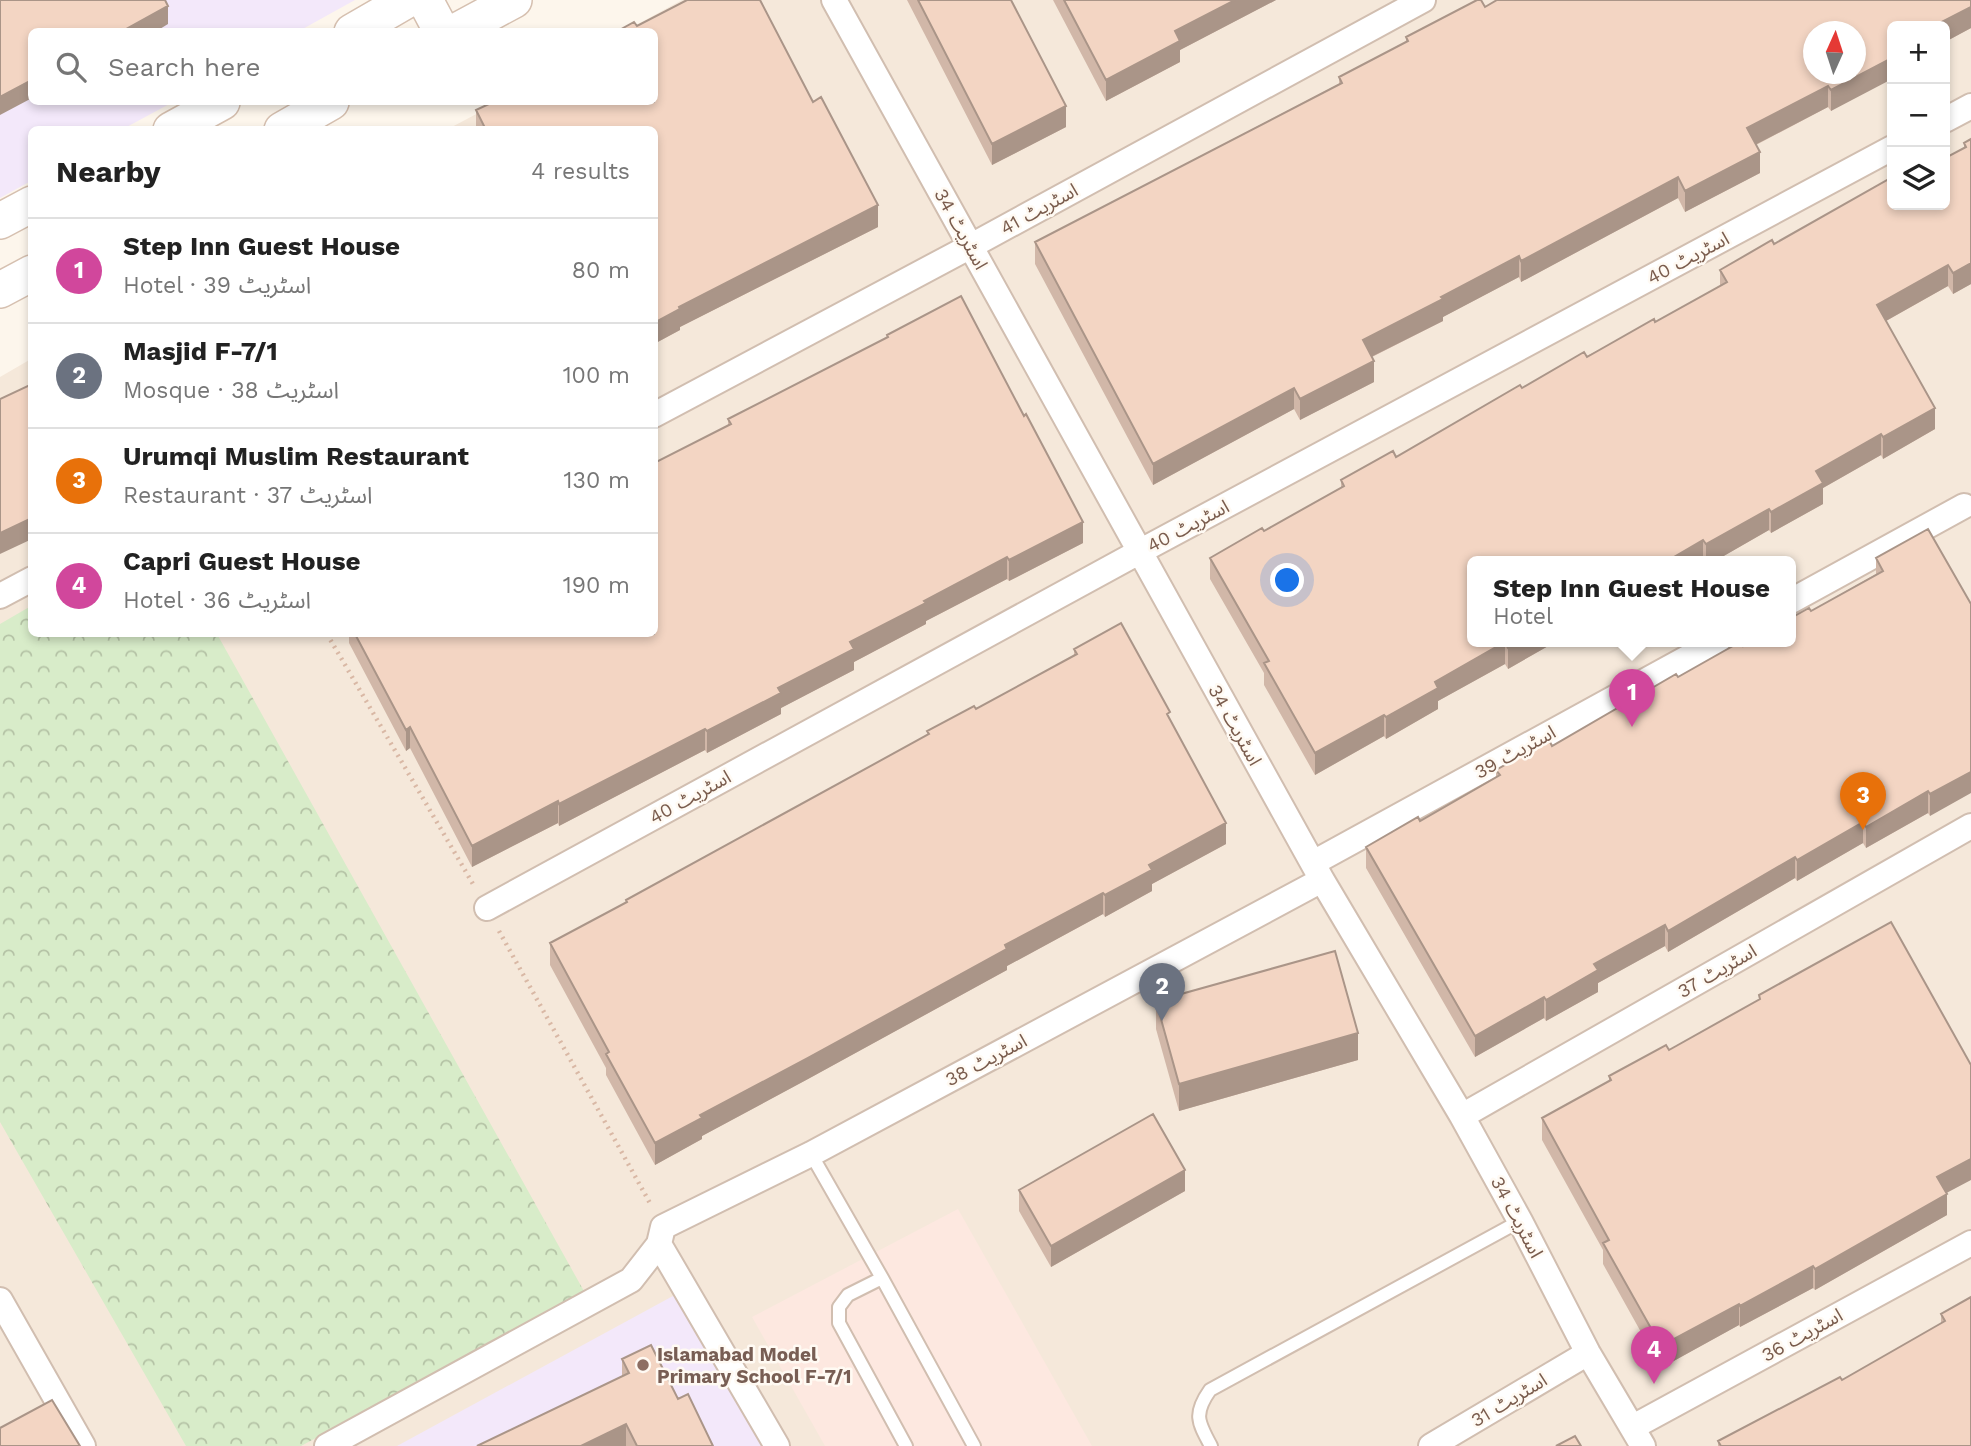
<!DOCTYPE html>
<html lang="en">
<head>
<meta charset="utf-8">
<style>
  :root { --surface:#fff; --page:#f2f2f2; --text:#222; --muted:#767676; --line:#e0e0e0; --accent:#e76f51 }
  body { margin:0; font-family:"Work Sans","Noto Sans Arabic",sans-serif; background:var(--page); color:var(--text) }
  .controls { position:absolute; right:21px; top:21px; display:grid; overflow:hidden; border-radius:10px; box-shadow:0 4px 10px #0003 }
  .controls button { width:63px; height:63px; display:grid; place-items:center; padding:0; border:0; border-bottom:2px solid var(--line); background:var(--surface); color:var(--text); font:35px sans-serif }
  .compass { position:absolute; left:1803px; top:21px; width:63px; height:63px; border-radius:50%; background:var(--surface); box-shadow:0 4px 10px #0003; rotate:3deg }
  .you { position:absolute; left:1288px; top:581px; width:24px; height:24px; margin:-18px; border:5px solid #fff; border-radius:50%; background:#1a73e8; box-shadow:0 0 0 10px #1a73e833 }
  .badge { display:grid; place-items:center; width:46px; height:46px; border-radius:50%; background:var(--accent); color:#fff; font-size:23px; font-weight:700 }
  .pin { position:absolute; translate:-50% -58px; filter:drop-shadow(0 2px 4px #0008) }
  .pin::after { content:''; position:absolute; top:37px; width:24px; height:21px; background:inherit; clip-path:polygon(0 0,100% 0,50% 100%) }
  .popup { position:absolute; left:1467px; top:556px; width:329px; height:91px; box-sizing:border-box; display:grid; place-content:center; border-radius:10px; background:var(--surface); filter:drop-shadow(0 2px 5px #0005); font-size:23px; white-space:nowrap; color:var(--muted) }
  .popup b { font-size:26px; color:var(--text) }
  .popup::after { content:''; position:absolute; left:50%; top:100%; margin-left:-14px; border:14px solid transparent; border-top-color:var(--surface) }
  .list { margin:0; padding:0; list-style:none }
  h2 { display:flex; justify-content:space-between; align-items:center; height:91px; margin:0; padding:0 28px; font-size:30px }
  h2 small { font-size:23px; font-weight:400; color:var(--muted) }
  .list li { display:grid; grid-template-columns:46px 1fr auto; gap:21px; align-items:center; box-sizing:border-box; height:105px; padding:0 28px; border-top:2px solid var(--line) }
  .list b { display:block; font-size:26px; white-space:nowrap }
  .list p { margin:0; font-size:23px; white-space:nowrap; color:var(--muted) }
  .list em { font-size:23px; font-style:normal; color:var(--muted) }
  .icon { flex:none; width:38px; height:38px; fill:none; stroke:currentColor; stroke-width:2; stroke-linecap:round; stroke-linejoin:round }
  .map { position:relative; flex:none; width:1971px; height:1446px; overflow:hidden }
  .search { position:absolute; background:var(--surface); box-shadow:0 4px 10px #0003; left:28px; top:28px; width:630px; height:77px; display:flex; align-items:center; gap:18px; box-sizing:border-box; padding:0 24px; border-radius:10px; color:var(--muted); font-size:26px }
  .panel { position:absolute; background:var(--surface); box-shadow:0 4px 10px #0003; left:28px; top:126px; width:630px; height:511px; border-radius:10px }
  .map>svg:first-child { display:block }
  .residential { fill:#f5e8da; fill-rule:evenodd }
  .commercial { fill:#fde8e0 }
  .education { fill:#f3e8fa }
  .park { fill:url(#park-crowns) }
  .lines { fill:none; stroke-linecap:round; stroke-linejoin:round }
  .lane-casing { stroke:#d1beb0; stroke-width:16 }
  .street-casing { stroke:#d1beb0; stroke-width:28 }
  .secondary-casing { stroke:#d6c0b0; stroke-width:38 }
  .path { stroke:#d9b8a5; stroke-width:4.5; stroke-dasharray:2 5; stroke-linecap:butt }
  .lane { stroke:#fff; stroke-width:12 }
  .street { stroke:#fff; stroke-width:24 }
  .secondary { stroke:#fff; stroke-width:35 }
  .wall { fill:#d1b7a8 }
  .shaded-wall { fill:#aa9588 }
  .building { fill:#f3d5c3; stroke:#aa9588; stroke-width:2; fill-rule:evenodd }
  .education-dot { fill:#8d6e63; stroke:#fffaf3; stroke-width:2.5 }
  .labels { text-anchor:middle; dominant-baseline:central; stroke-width:5; stroke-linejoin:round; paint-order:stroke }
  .street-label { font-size:19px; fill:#7a5c4d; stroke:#fffaf3 }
  .education-label { font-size:19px; font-weight:bold; fill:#785e54; stroke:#fffaf3; text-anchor:start }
</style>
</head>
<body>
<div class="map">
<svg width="1971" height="1446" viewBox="0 0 1971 1446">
  <defs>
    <pattern id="park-crowns" width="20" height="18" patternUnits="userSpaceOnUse" patternTransform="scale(1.75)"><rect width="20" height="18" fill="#d8ecc9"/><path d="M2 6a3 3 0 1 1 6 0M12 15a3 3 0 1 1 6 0" fill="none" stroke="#b4c2a5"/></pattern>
  </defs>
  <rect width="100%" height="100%" fill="#fdf6ec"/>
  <!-- residential -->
  <path class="residential" d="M682 0H1971V1446H0V377L31 359 32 634H654V130L448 129 499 102H654V32L625 31ZM1892 26H1945V205H1892ZM1814 32H1856V74H1814ZM1473 561H1791V641H1473Z"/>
  <!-- commercial -->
  <path class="commercial" d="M958 1209 1092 1446H825L752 1317Z"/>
  <!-- education -->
  <path class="education" d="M0 0H355L299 31 32 32V102H173L123 129 32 130 31 181 0 198Z
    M695 1284 785 1446H397Z"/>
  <!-- park -->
  <path class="park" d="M31 606 32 634H217L585 1293 301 1446H186L0 1122V624Z"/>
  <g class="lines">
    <defs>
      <path id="lane" d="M811 1154 882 1278 974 1446
        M882 1278 848 1295 839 1307V1323L906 1446
        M1211 1446C1198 1422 1193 1414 1210 1390L1520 1221"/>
      <path id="street" d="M834 0 1322 880 1462 1116 1520 1221 1588 1353 1643 1446
        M1945 120 1971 106
        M654 415 971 246 1423 0
        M0 596 32 579
        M1791 601 1964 506
        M1313 863 1718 641
        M487 908 1139 552 1892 148
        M1462 1116 1971 826
        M659 1244 777 1446
        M0 1300 83 1446
        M1633 1427 1971 1243
        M327 1446 631 1280 659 1244 663 1227 811 1154 1322 880
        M1431 1446 1588 1353"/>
      <path id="secondary" d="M425 0 442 32
        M352 32 407 0
        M455 32 514 0
        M171 130 222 102
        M282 130 331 102
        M0 221 32 204
        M0 290 32 273"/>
    </defs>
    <!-- lane casing -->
    <use href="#lane" class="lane-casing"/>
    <!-- street casing -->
    <use href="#street" class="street-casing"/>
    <!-- secondary casing -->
    <use href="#secondary" class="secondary-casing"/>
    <!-- path -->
    <path class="path" d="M327 634 473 884
      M499 931 651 1205"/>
    <!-- lane -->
    <use href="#lane" class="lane"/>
    <!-- street -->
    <use href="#street" class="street"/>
    <!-- secondary -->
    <use href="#secondary" class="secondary"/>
  </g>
  <!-- wall -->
  <path class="wall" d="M907 0H1011L1066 127 992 165Z
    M1053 0H1276L1180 50V62L1106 101Z
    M1971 0V28L1945 42V26L1831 111 1828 107 1756 145 1760 173 1685 212 1678 198 1521 282 1519 277 1443 317V321L1372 357 1374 382 1300 420 1294 409 1153 485 1035 264V242L1339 84V77L1406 42V37L1485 7Z
    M637 26 878 227 680 327V330L654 344V130H476V110Z
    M1971 139V284L1953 294 1948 286 1886 321 1935 429 1883 459 1881 455 1823 488V504L1771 533 1769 530 1715 561H1473V641H1557L1508 669 1505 664 1438 701V709L1386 739 1384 736 1315 775 1264 685V673L1210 579V558L1264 531 1341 488V480L1396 457 1522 388 1655 322 1720 286V270L1774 244 1892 205 1964 148V143Z
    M887 335 1083 543 1009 581 1007 579 926 621V624L854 662V670L781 708V714L707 753 705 750 559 826 558 823 472 867 410 748 406 751 349 643V634H654L728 425V419L887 338Z
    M1876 558 1971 604 1930 816 1928 813 1866 848 1863 843 1797 881 1795 878 1668 952 1665 946 1598 983V992L1546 1021 1544 1018 1475 1057 1366 868V847L1420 821 1496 777V770L1552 746 1678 677 1811 611 1876 574Z
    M1074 649 1170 719 1226 844 1152 884V891L1105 917 1103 914 1007 966V970L808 1079 702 1136V1139L655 1165 606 1075V1068L550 965V943L626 903V900L927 735V731L976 709 1074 656Z
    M1759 995 1946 1193 1947 1215 1815 1290 1813 1288 1740 1327 1739 1325 1661 1368 1603 1264V1250L1542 1140V1118L1609 1081V1076L1669 1050 1759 1000Z
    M1156 1001 1358 1060 1179 1111 1156 1029Z
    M1019 1190 1185 1191 1051 1267 1019 1211Z
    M1971 1297V1446H1718V1441L1842 1380 1941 1324V1314Z
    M622 1359 678 1399 713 1446H477L622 1376Z"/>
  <!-- shaded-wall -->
  <path class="shaded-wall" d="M1235 0H1276L1180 50V62L1106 101V80L1175 31Z
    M168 6V24L155 32H121Z
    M1971 7V28L1945 42V26H1934Z
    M1892 58V79L1831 111V90Z
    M32 80V98L0 115V97Z
    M1828 86V107L1747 149V128Z
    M1066 106V127L992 165V144Z
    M1760 152V173L1685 212V191Z
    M1678 177V198L1521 282V261Z
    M878 205V227L680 327V330L654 344V323L679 307Z
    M1519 256V277L1443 317V321L1363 361V340L1441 297Z
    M1971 263V284L1953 294V273Z
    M1948 265V286L1877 326V305Z
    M1374 361V382L1300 420V399Z
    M1294 388V409L1153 485V464Z
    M1935 408V429L1883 459V437Z
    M1881 434V455L1823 488V504L1771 533V512L1816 471Z
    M1769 509V530L1715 561H1706V544Z
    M32 518V539L0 554V533Z
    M1083 522V543L1009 581V560Z
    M1703 540V561H1667Z
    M1007 557V579L926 621V624L854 662V670L781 708V714L707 753V731L778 688 850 642 924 601Z
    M1521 641H1557L1508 669V648Z
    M1505 642V664L1438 701V709L1386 739V717L1435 682Z
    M1384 715V736L1315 775V753Z
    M410 727V748L406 751V730Z
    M705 729V750L559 826V804Z
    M1971 772V793L1930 816V794Z
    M1928 791V813L1866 848V827Z
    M558 801V823L472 867V846Z
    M1863 822V843L1797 881V860Z
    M1226 823V844L1152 884V891L1105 917V895L1149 865Z
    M1795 857V878L1668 952V931Z
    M1103 893V914L1007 966V970L808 1079 702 1136V1139L655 1165V1143L700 1115 1005 945Z
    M1665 925V946L1598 983V992L1546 1021V1000L1594 964Z
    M1544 997V1018L1475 1057V1036Z
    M1358 1033V1060L1179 1111V1084Z
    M1971 1159V1180L1937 1198V1177Z
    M1185 1170V1191L1051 1267V1246Z
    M1947 1194V1215L1815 1290V1269Z
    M1813 1266V1288L1740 1327V1306Z
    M1739 1304V1325L1661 1368V1346Z
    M626 1424V1446H581Z"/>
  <!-- building -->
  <path class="building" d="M0 0H165L168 6 121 32H32V80L0 97Z
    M687 0H760L813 102 821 97 878 205 679 307 680 309 654 323V130H486L476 110 493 102H654V32H616L634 22 637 26Z
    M918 0H1011L1066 106 992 144Z
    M1064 0H1235L1175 31 1180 41 1106 80Z
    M1477 0H1481L1485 7 1497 0H1971V7L1934 26H1892V58L1831 90 1828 86 1747 128 1760 152 1685 191 1678 177 1521 261 1519 256 1441 297 1443 299 1363 340 1374 361 1300 399 1294 388 1153 464 1035 242 1342 83 1339 77 1408 41 1406 37ZM1814 32H1856V74H1814Z
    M1971 139V263L1953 273 1948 265 1877 305 1935 408 1883 437 1881 434 1816 471 1823 483 1805 493 1771 512 1769 509 1706 544 1703 540 1667 561H1473V641H1521L1508 648 1505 642 1435 682 1438 688 1386 717 1384 715 1315 753 1264 663 1269 661 1210 558 1262 528 1264 531 1344 486 1341 480 1393 451 1396 457 1520 385 1522 388 1584 352 1587 357 1654 319 1655 322 1727 282 1720 270 1772 240 1774 244 1889 179 1892 186V205H1945V158L1966 147 1964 143Z
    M961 296 1024 416 1026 414 1083 522 1009 560 1007 557 924 601 926 603 850 642 854 649 778 688 781 693 707 731 705 729 559 804 558 801 472 846 410 727 406 730 355 634H654V463L731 424 728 419 888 337 887 335Z
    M32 384V518L0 533V399Z
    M1928 529 1971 604V772L1930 794 1928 791 1866 827 1863 822 1797 860 1795 857 1668 931 1665 925 1594 964 1598 970 1546 1000 1544 997 1475 1036 1366 847 1418 817 1420 821 1500 775 1496 770 1549 740 1552 746 1676 674 1678 677 1740 642 1743 646 1750 641H1791V618L1809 608 1811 611 1883 571 1876 558Z
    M1121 623 1170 712 1167 714 1226 823 1149 865 1152 870 1105 895 1103 893 1005 945 1007 949 808 1058 700 1115 702 1118 655 1143 606 1054 609 1052 550 943 627 902 626 900 929 734 927 731 974 706 976 709 1077 654 1074 649Z
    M1891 922 1971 1065V1159L1937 1177 1947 1194 1815 1269 1813 1266 1740 1306 1739 1304 1661 1346 1603 1243 1609 1240 1542 1118 1611 1080 1609 1076 1666 1045 1669 1050 1760 999 1759 995Z
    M1335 951 1358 1033 1179 1084 1156 1001Z
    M1153 1114 1185 1170 1051 1246 1019 1190Z
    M1971 1297V1446H1721L1718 1441 1840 1377 1842 1380 1945 1321 1941 1314Z
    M651 1345 678 1399 688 1394 713 1446H637L626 1424 581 1446H477L629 1373 622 1359Z
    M52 1400 80 1446H0V1428Z
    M1575 1436 1581 1446H1556Z"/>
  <!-- markers -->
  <circle class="education-dot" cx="643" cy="1365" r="7"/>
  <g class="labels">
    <!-- street labels -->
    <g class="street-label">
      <text transform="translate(1039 209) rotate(-29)">اسٹریٹ 41</text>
      <text transform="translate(961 229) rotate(61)">اسٹریٹ 34</text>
      <text transform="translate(1688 258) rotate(-28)">اسٹریٹ 40</text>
      <text transform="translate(1188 526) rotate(-28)">اسٹریٹ 40</text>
      <text transform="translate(1235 725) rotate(61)">اسٹریٹ 34</text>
      <text transform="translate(1515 752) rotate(-29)">اسٹریٹ 39</text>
      <text transform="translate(690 797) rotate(-29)">اسٹریٹ 40</text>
      <text transform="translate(1717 971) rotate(-30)">اسٹریٹ 37</text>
      <text transform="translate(986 1060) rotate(-28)">اسٹریٹ 38</text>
      <text transform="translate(1517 1217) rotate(62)">اسٹریٹ 34</text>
      <text transform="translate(1802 1335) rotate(-29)">اسٹریٹ 36</text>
      <text transform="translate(1509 1400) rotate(-31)">اسٹریٹ 31</text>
    </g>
    <!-- education labels -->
    <g class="education-label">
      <text x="657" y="1354">Islamabad Model<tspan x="657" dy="22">Primary School F-7/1</tspan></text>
    </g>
  </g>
</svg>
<div class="controls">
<button>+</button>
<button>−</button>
<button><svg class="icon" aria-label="layers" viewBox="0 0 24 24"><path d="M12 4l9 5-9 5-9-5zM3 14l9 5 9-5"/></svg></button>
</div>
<svg class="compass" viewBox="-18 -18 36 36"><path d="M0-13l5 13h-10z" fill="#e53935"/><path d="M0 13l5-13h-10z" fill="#767676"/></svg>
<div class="you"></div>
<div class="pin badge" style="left:1632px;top:727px;background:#d1479c">1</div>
<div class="popup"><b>Step Inn Guest House</b>Hotel</div>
<div class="pin badge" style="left:1162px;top:1021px;background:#6b7280">2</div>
<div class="pin badge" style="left:1863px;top:830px;background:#e8710a">3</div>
<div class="pin badge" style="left:1654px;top:1384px;background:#d1479c">4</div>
<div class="search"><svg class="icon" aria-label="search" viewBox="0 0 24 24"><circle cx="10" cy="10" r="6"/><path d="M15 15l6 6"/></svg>Search here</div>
<section class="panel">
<h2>Nearby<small>4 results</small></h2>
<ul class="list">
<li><span class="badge" style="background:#d1479c">1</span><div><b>Step Inn Guest House</b><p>Hotel · اسٹریٹ 39</p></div><em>80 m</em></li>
<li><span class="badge" style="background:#6b7280">2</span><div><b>Masjid F-7/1</b><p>Mosque · اسٹریٹ 38</p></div><em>100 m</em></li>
<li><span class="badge" style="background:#e8710a">3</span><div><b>Urumqi Muslim Restaurant</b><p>Restaurant · اسٹریٹ 37</p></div><em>130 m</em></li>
<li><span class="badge" style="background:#d1479c">4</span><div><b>Capri Guest House</b><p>Hotel · اسٹریٹ 36</p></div><em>190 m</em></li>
</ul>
</section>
</div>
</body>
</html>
